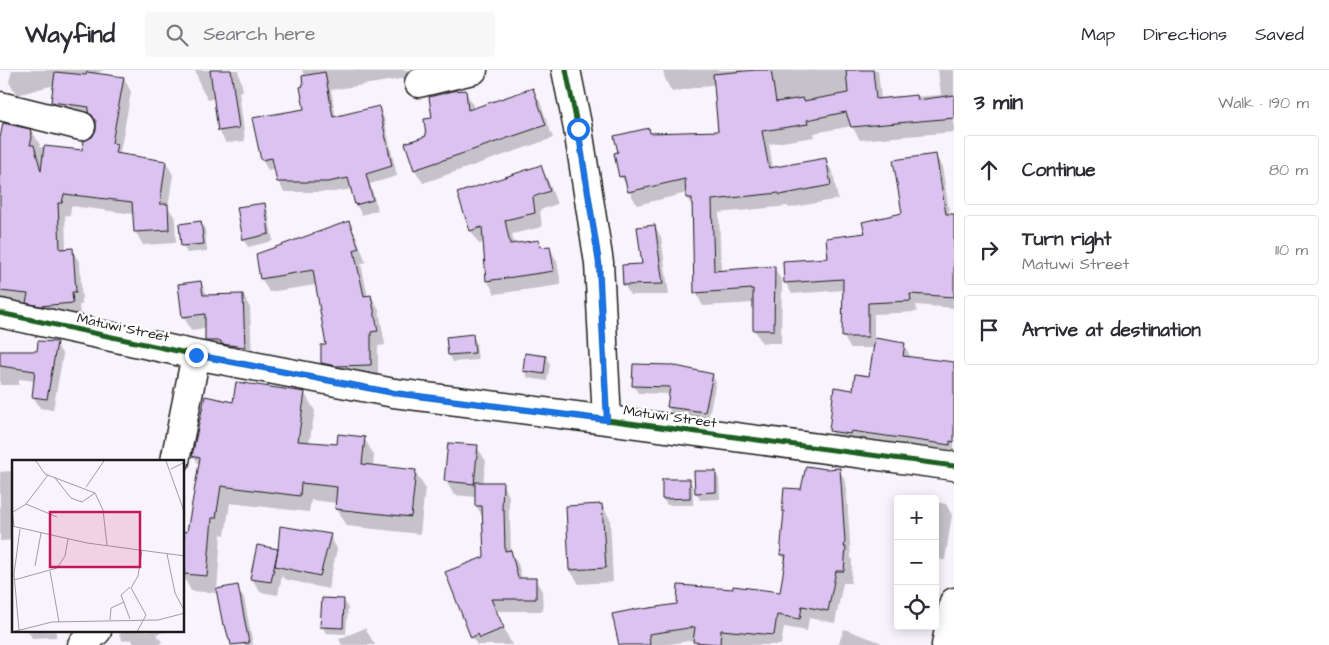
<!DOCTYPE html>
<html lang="en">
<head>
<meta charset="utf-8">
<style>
  :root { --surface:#fff; --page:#f7f7f7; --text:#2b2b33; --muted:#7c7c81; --line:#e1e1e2 }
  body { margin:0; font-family:"Architects Daughter",sans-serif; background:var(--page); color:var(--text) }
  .controls { position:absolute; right:15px; bottom:15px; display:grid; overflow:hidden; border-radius:5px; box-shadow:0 2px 12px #0003 }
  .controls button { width:45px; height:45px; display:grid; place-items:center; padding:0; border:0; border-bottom:1px solid var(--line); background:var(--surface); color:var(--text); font:25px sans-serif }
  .stop { position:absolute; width:15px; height:15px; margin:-11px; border:4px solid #1a73e8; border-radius:50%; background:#fff }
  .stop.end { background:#1a73e8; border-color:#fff; box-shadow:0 1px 5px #0008 }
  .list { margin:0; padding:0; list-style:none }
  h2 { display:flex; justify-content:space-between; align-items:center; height:65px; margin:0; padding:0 20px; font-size:21px }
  h2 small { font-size:16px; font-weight:400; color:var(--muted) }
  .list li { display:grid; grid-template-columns:32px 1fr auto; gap:15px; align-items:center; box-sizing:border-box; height:70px; margin:0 10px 10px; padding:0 10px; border:1px solid var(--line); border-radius:5px }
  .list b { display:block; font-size:19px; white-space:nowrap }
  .list p { margin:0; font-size:16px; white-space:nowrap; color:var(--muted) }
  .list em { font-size:16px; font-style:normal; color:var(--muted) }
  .icon { flex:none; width:28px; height:28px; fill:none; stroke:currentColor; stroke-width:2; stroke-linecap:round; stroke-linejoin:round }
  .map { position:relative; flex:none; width:954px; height:575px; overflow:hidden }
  header { display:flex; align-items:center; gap:30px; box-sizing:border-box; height:70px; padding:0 25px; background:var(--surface); border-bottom:1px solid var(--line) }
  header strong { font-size:24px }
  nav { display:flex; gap:28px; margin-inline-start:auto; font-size:18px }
  .search { width:350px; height:45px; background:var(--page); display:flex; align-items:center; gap:12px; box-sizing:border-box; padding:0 18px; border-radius:5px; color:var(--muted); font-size:19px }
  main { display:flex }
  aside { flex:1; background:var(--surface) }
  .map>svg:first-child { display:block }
  .shadow { fill:#0003 }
  .building { fill:#dbc2f1; stroke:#1c1c1c }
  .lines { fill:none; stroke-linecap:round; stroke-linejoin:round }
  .minor-casing { stroke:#1c1c1c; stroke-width:31 }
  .minor { stroke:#fff; stroke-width:28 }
  .cycleway-casing { stroke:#fff; stroke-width:8 }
  .cycleway { stroke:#1b5e20; stroke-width:5 }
  .route { stroke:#1a73e8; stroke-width:6 }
  .labels { text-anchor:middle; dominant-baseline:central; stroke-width:5; stroke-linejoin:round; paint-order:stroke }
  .street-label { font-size:14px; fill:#1c1c1c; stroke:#fff }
  .inset-road { fill:none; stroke:#a09da2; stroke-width:1 }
  .view { fill:#c2185b; fill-opacity:0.15; stroke:#c2185b; stroke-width:2.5 }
  .inset-edge { fill:none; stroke:#1c1c1c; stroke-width:2.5 }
</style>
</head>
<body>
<header>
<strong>Wayfind</strong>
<div class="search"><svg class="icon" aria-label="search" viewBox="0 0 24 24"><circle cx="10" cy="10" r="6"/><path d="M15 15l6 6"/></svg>Search here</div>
<nav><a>Map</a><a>Directions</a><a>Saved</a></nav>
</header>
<main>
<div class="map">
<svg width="954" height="575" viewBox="0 0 954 575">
  <rect width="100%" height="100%" fill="#f8f3fc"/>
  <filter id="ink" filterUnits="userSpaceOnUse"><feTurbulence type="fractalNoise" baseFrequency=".02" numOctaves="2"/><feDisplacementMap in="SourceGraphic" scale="10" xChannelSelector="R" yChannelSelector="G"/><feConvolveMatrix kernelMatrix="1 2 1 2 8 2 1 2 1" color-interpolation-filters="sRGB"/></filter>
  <g filter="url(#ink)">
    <!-- shadow -->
    <path class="shadow" d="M12 0H104L94 4 124 8 131 22 120 82 122 85 166 92 173 105 168 137 175 148 176 173 143 175 135 161 134 144 71 136 70 146 65 145 66 180H72L80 193 82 235H79L80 246 48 249 0 233V75L4 54 32 61 40 75 39 77 83 81 97 60 93 49 60 45 52 32 54 15 17 25 9 12Z
      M195 0H238L243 20 239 22 245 71 226 73 219 61 215 28 208 30 201 18Z
      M302 0H419L420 6 331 20 336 48 379 38 384 48 397 106 370 114 378 140 362 145 356 135 352 119 334 122H284L278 111 275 98 268 100 262 90 253 49 305 40 309 16Z
      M663 0H742L743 3 766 0H878L881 29 941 25 938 0H954V62L860 70 852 56 814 63V67L769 74 773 99 825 89 833 103 838 129 789 138 788 136 719 143 721 202 774 198 782 211 781 273H762L754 259V233L703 236 696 223 693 138 687 128V123L637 135 621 106 648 59 651 64 720 62 715 14 672 22 665 9Z
      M533 19 540 32 553 68 423 113 415 100 406 74 427 67 434 49 465 21 473 35V40Z
      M935 85 942 96 954 172V238L916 235 917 242 874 244V269L904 274 911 288 954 293V386L838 373 831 361 854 322 870 308 874 278H850L844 267V220L792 224 785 212 829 189 866 164 903 144Z
      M540 96 548 110 557 134 540 140 542 157 512 164 514 174 538 171 542 178 549 177 557 191 561 215 495 224 487 210 485 172 479 174 471 161Z
      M264 134 268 141 273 171 248 177 244 170 239 138Z
      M201 152 205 159 207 181 187 183 183 176 180 155Z
      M348 152 356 166 366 192 361 194 368 227 371 226 379 240 385 275 378 276V309L330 307 322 293 328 276 316 215 269 222 261 208Z
      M655 156 661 167 669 225H630L624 214 643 195Z
      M201 213 208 226 243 225 250 238 252 290 214 284 207 271 206 258 191 260 183 246Z
      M472 265 476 272 478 290 453 292 449 285 447 268Z
      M56 274 63 285 53 340 40 338 33 326 35 311 19 309V315H0V282H38Z
      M526 285 546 287 550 294 547 311 528 308 524 301Z
      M712 305 716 312 708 349 672 344 668 337 670 324 638 323 634 316Z
      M305 324 315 341 309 373 338 376 364 368 374 385 373 396 415 401 425 418 420 464 347 456 337 439V433L311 430 309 442 230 433 225 465 221 464 217 521 237 517 244 528 253 575H233L224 555 218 523 191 521 184 508 185 463H188L200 397 194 386 234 334Z
      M477 377 486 391 483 413H502L509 426V450L510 453 511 483 518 494 522 509H535L542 521 543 541H496L512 575H477L472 567 485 488 483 448 476 435V427L454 425 446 411Z
      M839 400 846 412 851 488 852 490 851 513H843L835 553 809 548 807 561 784 557 781 575H696L695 570 664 575H621L620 569 781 523 786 493 782 484 785 443 783 440 802 420 826 401Z
      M10 401 14 407V470L0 471V402Z
      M715 402 719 409 720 429 700 430 696 423Z
      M689 410 693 417V435H667L663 429Z
      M935 432 946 434 952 445 945 490 935 489Z
      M602 435 610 449 613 512 579 514 570 500 567 437Z
      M330 465 337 479 328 519 284 509 282 505 278 525 260 522 252 509 258 476 279 480Z
      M344 531 348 538 346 564 326 563 322 556Z
      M365 558 375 575H342L339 569Z
      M844 559 880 572 882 575H838Z
      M28 561H56V567L32 568Z
      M124 561H167L156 564 162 572 158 575H135L131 569 123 571 119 565Z"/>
    <!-- building -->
    <path class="building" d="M210 0H231L239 58 218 61Z
      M756 0H771L776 32 803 28 804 31 848 23 846 0H873L876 29 917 25 918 30 954 25V48L851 57 846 42 807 50 808 54 762 61 769 98 826 88 831 115 780 125 779 123 712 130 714 201 775 196 774 260H753V219L694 223 692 128H686L685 109 628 122 624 106 619 107 614 83 618 82 614 66 649 58 650 63 718 61 713 4Z
      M55 2 86 5 87 2 124 7 112 73 117 74 115 83 166 91 160 134H168L169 160 134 162 132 132 64 124 62 133H58L60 179 73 178 76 222H72L73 233 40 236 26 233 28 224 0 221V68L3 53 30 59 32 67 30 75H34L41 101 44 76 82 80 83 71 92 67 96 60V51L92 45 88 43 89 37 51 32Z
      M325 2 333 47 379 36 392 96 366 104 373 130 355 135 348 108 328 112H277L272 88 261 90 252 48 304 39 300 17 303 16 302 6Z
      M533 18 546 55 414 100 405 73 426 66 424 49 432 48 429 27 453 21 466 20 468 40Z
      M936 84 946 144H954V227L910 224 911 231 868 233V267H842L843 209 784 213 783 191 828 188 826 168 865 163 862 152 902 143 893 90Z
      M541 95 550 121 533 127 535 143 505 150 510 174 539 170 540 177 550 176 554 201 486 211 482 157 470 161 457 123Z
      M265 133 269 164 243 170 237 137Z
      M201 151 204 174 181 176 179 154Z
      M349 151 359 178 354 180 364 226 371 225 378 261 371 262V295L336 296 321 293V275H326L313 200 260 209 256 184Z
      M655 155 663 214 623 215 622 195 642 194 637 157Z
      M201 211 203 225 243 224 245 277 221 274V271H205V244L182 247 178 214Z
      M473 264 475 283 448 285 446 267Z
      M875 268 905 273 903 286 954 292V372L950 371V375L851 361 850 364 829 361 834 317 853 320 855 304 869 306Z
      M38 271 57 272 47 329 32 327 35 301 0 296V281H37Z
      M525 283 546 286 544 304 523 301Z
      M633 294 671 295 713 304 705 342 667 337 670 317 632 316Z
      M236 312 305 322 298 371 337 374 338 364 365 367 362 394 416 400 411 447 335 439 337 417 301 413 300 426 221 416 216 448H212L207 506 184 504V461L187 462 200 388 192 386 205 326 233 332Z
      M448 373 478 375 474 414 444 411Z
      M806 396 826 399 840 398 845 471 844 477H846L844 501H836L828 541 802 536 800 549 777 545 774 565 721 560 720 574 693 572 695 557 649 564 650 575H619L612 544 642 538 643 539 677 534 678 515 733 519V516L780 522 786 485H780L784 441H782L784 418 801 419Z
      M694 401H716V422L695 423Z
      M662 409H690V428L662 429Z
      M475 412H503L502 439H504L505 481 511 480 518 508H536V529H491L504 558 480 568 478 564 471 568 445 502 484 487 482 436H475Z
      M602 434 606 498 569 500 566 436Z
      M280 456 331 464 320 506 275 496 278 479 271 512 250 509 257 475 278 479Z
      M238 515 249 573 231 575 230 570H229L225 555H223L216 519Z
      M322 528 344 529 343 558 320 557Z"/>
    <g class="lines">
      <defs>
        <path id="minor" d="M566 0 578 59 599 193 607 350
          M419 13 473 0
          M0 36 81 56
          M0 243 196 285 394 323 607 350 954 396
          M175 391 196 285
          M82 575 97 561
          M946 575 954 532"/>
      </defs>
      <!-- minor casing -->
      <use href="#minor" class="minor-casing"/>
      <!-- minor -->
      <use href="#minor" class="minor"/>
      <defs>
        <path id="cycleway" d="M566 0 578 59 599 193 607 350
          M0 243 196 285 394 323 607 350 954 396"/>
      </defs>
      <!-- cycleway casing -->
      <use href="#cycleway" class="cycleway-casing"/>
      <!-- cycleway -->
      <use href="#cycleway" class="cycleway"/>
    </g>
  </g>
  <g class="lines" filter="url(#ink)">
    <!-- route -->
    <path class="route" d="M196 285 394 323 607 350 599 193 578 59"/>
  </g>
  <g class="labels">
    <!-- street labels -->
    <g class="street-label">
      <text transform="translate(123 258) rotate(12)">Matuwi Street</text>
      <text transform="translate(670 347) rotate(8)">Matuwi Street</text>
    </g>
  </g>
  <!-- overview -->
  <g transform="translate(12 390)">
    <rect width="172" height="172" fill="#f8f3fc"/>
    <path class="inset-road" d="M24 1 33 14 83 33 91 50 95 85M154 1 173 54M159 9 173 2M43 18 59 38 70 42 83 33M74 27 92 1M14 44 45 57M0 50 2 66M1 52 14 44 36 15M0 66 75 83 173 96M155 94 163 133 173 152M23 106 29 73M38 111 47 162M2 120 45 108 53 96 56 79M118 159 109 135 118 127M98 160 99 148 112 142M7 170 2 114 8 69M0 172 40 162 146 160 173 153M125 172 134 155 119 128 126 116 130 90"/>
    <path class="view" d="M38 52H128V107H38Z"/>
    <rect width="172" height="172" class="inset-edge"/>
  </g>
</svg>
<div class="controls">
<button>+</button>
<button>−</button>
<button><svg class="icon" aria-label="locate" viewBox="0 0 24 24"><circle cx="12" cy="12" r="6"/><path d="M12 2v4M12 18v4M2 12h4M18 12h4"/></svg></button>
</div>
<div class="stop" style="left:578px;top:59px"></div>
<div class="stop end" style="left:196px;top:285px"></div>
</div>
<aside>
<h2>3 min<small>Walk · 190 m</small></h2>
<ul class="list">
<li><svg class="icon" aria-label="ahead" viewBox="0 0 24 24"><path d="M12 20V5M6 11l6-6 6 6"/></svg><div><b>Continue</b></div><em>80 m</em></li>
<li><svg class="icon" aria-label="right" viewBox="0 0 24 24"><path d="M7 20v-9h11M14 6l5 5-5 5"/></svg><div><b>Turn right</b><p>Matuwi Street</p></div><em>110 m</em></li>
<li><svg class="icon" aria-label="arrive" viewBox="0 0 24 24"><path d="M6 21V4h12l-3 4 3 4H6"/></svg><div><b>Arrive at destination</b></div></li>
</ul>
</aside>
</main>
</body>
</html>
